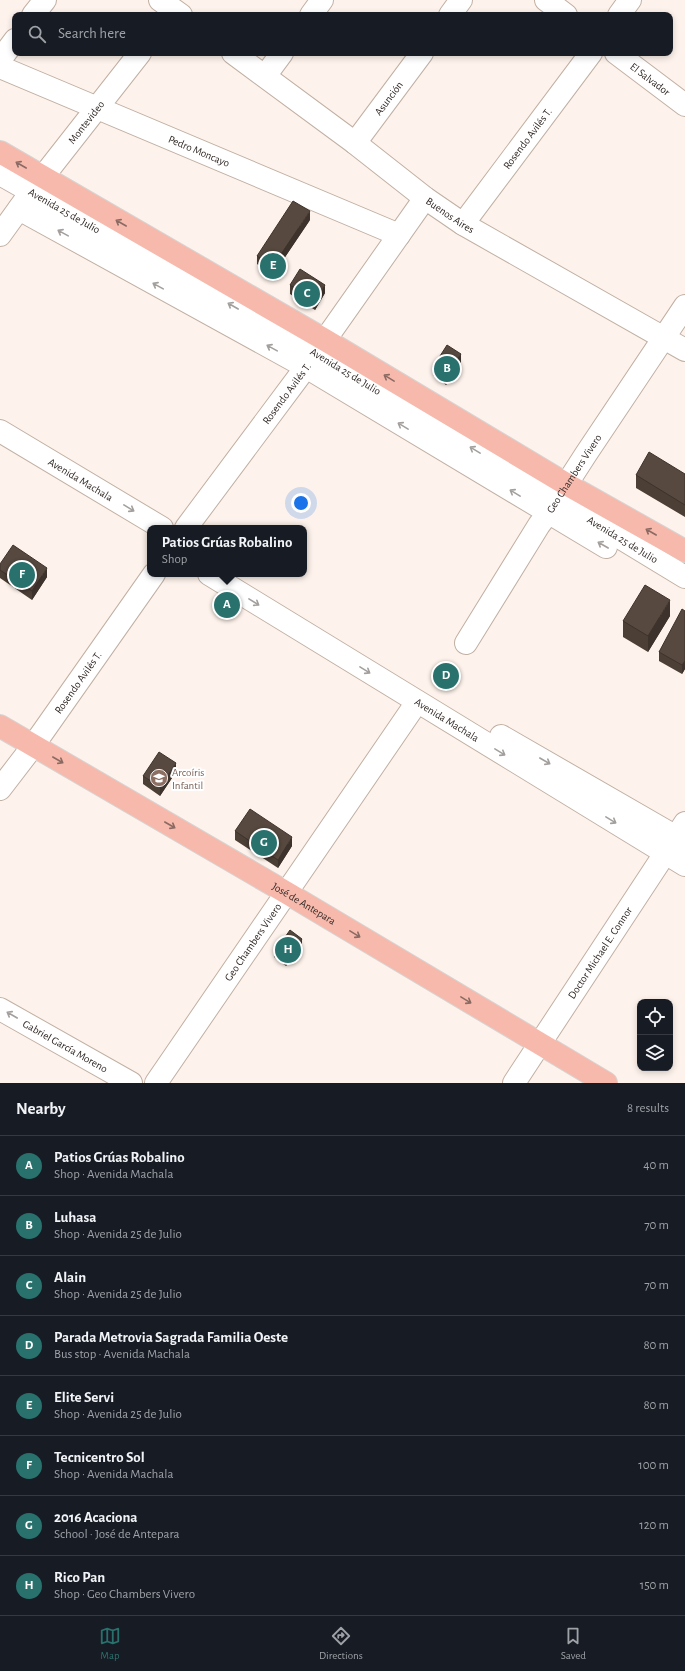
<!DOCTYPE html>
<html lang="en">
<head>
<meta charset="utf-8">
<style>
  :root { --surface:#171b24; --page:#20242c; --text:#f1f3f6; --muted:#9ea1a6; --line:#363941; --accent:#28716d }
  body { margin:0; font-family:"Alegreya Sans",sans-serif; background:var(--page); color:var(--text) }
  .controls { position:absolute; right:12px; bottom:12px; display:grid; overflow:hidden; border-radius:8px; box-shadow:0 2px 6px #0003 }
  .controls button { width:36px; height:36px; display:grid; place-items:center; padding:0; border:0; border-bottom:1px solid var(--line); background:var(--surface); color:var(--text); font:20px sans-serif }
  .you { position:absolute; left:301px; top:503px; width:14px; height:14px; margin:-10px; border:3px solid #fff; border-radius:50%; background:#1a73e8; box-shadow:0 0 0 6px #1a73e833 }
  .badge { display:grid; place-items:center; width:26px; height:26px; border-radius:50%; background:var(--accent); color:#fff; font-size:13px; font-weight:700 }
  .pin { position:absolute; translate:-50% -50%; border:2px solid #fff; box-shadow:0 1px 4px #0006 }
  .popup { position:absolute; left:147px; top:525px; width:160px; height:52px; box-sizing:border-box; display:grid; place-content:center; border-radius:8px; background:var(--surface); filter:drop-shadow(0 1px 3px #0005); font-size:13px; white-space:nowrap; color:var(--muted) }
  .popup b { font-size:15px; color:var(--text) }
  .popup::after { content:''; position:absolute; left:50%; top:100%; margin-left:-8px; border:8px solid transparent; border-top-color:var(--surface) }
  .list { margin:0; padding:0; list-style:none }
  h2 { display:flex; justify-content:space-between; align-items:center; height:52px; margin:0; padding:0 16px; font-size:17px }
  h2 small { font-size:13px; font-weight:400; color:var(--muted) }
  .list li { display:grid; grid-template-columns:26px 1fr auto; gap:12px; align-items:center; box-sizing:border-box; height:60px; padding:0 16px; border-top:1px solid var(--line) }
  .list b { display:block; font-size:15px; white-space:nowrap }
  .list p { margin:0; font-size:13px; white-space:nowrap; color:var(--muted) }
  .list em { font-size:13px; font-style:normal; color:var(--muted) }
  .icon { flex:none; width:22px; height:22px; fill:none; stroke:currentColor; stroke-width:2; stroke-linecap:round; stroke-linejoin:round }
  .map { position:relative; flex:none; width:685px; height:1083px; overflow:hidden }
  .search { position:absolute; background:var(--surface); box-shadow:0 2px 6px #0003; left:12px; right:12px; top:12px; height:44px; display:flex; align-items:center; gap:10px; box-sizing:border-box; padding:0 14px; border-radius:8px; color:var(--muted); font-size:15px }
  .sheet { height:532px; background:var(--surface) }
  nav { display:flex; justify-content:space-around; align-items:center; box-sizing:border-box; height:56px; border-top:1px solid var(--line); background:var(--surface); font-size:11px; color:var(--muted) }
  nav a { display:grid; justify-items:center; gap:2px }
  nav .on { color:var(--accent) }
  .map>svg:first-child { display:block }
  .lines { fill:none; stroke-linecap:round; stroke-linejoin:round }
  .minor-casing { stroke:#c1b0a4; stroke-width:24 }
  .major-casing { stroke:#d6d4d3; stroke-width:24 }
  .minor { stroke:#fff; stroke-width:22 }
  .major { stroke:#f7b9ac; stroke-width:22 }
  .wall { fill:#4b3f36 }
  .shaded-wall { fill:#3d332c }
  .building { fill:#57493f; stroke:#3d332c }
  .oneway { stroke:#8a6a62 }
  .oneway2 { stroke:#a29f9d }
  .labels { text-anchor:middle; dominant-baseline:central; stroke-width:4; stroke-linejoin:round; paint-order:stroke }
  .street-label { font-size:11px; fill:#302925; stroke:#fff }
  .education-label { font-size:11px; fill:#785e54; stroke:#fff; text-anchor:start }
</style>
</head>
<body>
<div class="map">
<svg width="685" height="1083" viewBox="0 0 685 1083">
  <rect width="100%" height="100%" fill="#fef3ec"/>
  <g class="lines">
    <defs>
      <g id="minor">
        <path d="M160 0 181 15"/>
        <path d="M546 0 566 15"/>
        <path d="M33 15 45 0"/>
        <path d="M311 15 322 0"/>
        <path d="M450 15 461 0"/>
        <path d="M619 15 630 0"/>
        <path id="s1" d="M233 53 355 143 425 198 463 224 685 350"/>
        <path id="s2" d="M616 53 685 105"/>
        <path d="M0 60 15 40"/>
        <path id="s3" d="M0 67 399 235"/>
        <path d="M265 76 282 53"/>
        <path id="s4" d="M355 143 422 53"/>
        <path id="s5" d="M0 174 316 353 685 577"/>
        <path d="M19 209 306 367 606 547"/>
        <path id="s6" d="M463 224 591 53"/>
        <path id="s7" d="M0 235 31 192 140 53"/>
        <path id="s8" d="M0 431 162 528"/>
        <path id="s9" d="M186 528 306 367 425 198"/>
        <path id="s10" d="M209 574 685 865"/>
        <path id="s11" d="M466 643 539 525 548 513 586 454 685 306"/>
        <path d="M501 736 685 842"/>
        <path id="s12" d="M0 789 33 746 154 574"/>
        <path id="s13" d="M0 1009 131 1083"/>
        <path id="s14" d="M156 1083 417 702"/>
        <path id="s15" d="M514 1083 685 823"/>
      </g>
      <g id="major">
        <path d="M0 152 325 340 566 484 685 551"/>
        <path id="s16" d="M0 726 287 893 606 1083"/>
      </g>
    </defs>
    <!-- minor casing -->
    <use href="#minor" class="minor-casing"/>
    <!-- major casing -->
    <use href="#major" class="major-casing"/>
    <!-- minor -->
    <use href="#minor" class="minor"/>
    <!-- major -->
    <use href="#major" class="major"/>
  </g>
  <!-- wall -->
  <path class="wall" d="M310 220 273 275 257 264V256Z
    M290 285 325 293 315 310 290 294Z
    M461 362 446 385 433 375V367Z
    M685 474V517L636 488V475Z
    M0 564 47 577 32 600 0 578Z
    M685 611V669L682 674 659 661V652Z
    M670 616 648 652 623 637V621Z
    M176 772 160 796 143 784V776Z
    M235 831 292 846 278 868 235 840Z
    M302 943 286 966 274 957V953Z"/>
  <!-- shaded-wall -->
  <path class="shaded-wall" d="M310 211V220L273 275V266Z
    M325 285V293L315 310V301Z
    M461 354V362L446 385V376Z
    M47 568V577L32 600V591Z
    M670 600V616L648 652V636Z
    M685 661V669L682 674V665Z
    M176 763V772L160 796V787Z
    M292 837V846L278 868V860Z
    M302 939V943L286 966V962Z"/>
  <!-- building -->
  <path class="building" d="M293 201 310 211 273 266 257 256Z
    M300 269 325 285 315 301 290 285Z
    M447 345 461 354 446 376 433 367Z
    M649 452 685 474V505L636 475Z
    M13 545 47 568 32 591 0 570V564Z
    M645 585 670 600 648 636 623 621Z
    M682 609 685 611V661L682 665 659 652Z
    M159 752 176 763 160 787 143 776Z
    M250 809 292 837 278 860 235 831Z
    M290 930 302 939 286 962 274 953Z"/>
  <!-- one-way arrows -->
  <defs><path id="oneway-shaft" d="M-6 0H5M1.5-3L5.5 0L1.5 3" fill="none" stroke-width="1.6" stroke-linecap="round" stroke-linejoin="round"/></defs>
  <g class="oneway">
    <use href="#oneway-shaft" transform="translate(21 165) rotate(-150)"/>
    <use href="#oneway-shaft" transform="translate(121 223) rotate(-150)"/>
    <use href="#oneway-shaft" transform="translate(389 378) rotate(-149)"/>
    <use href="#oneway-shaft" transform="translate(651 532) rotate(-150)"/>
    <use href="#oneway-shaft" transform="translate(58 760) rotate(30)"/>
    <use href="#oneway-shaft" transform="translate(170 825) rotate(30)"/>
    <use href="#oneway-shaft" transform="translate(355 934) rotate(31)"/>
    <use href="#oneway-shaft" transform="translate(466 1000) rotate(31)"/>
  </g>
  <g class="oneway2">
    <use href="#oneway-shaft" transform="translate(63 233) rotate(-151)"/>
    <use href="#oneway-shaft" transform="translate(158 286) rotate(-151)"/>
    <use href="#oneway-shaft" transform="translate(233 306) rotate(-150)"/>
    <use href="#oneway-shaft" transform="translate(272 348) rotate(-151)"/>
    <use href="#oneway-shaft" transform="translate(403 426) rotate(-149)"/>
    <use href="#oneway-shaft" transform="translate(475 450) rotate(-149)"/>
    <use href="#oneway-shaft" transform="translate(515 493) rotate(-149)"/>
    <use href="#oneway-shaft" transform="translate(129 508) rotate(31)"/>
    <use href="#oneway-shaft" transform="translate(603 545) rotate(-150)"/>
    <use href="#oneway-shaft" transform="translate(254 602) rotate(32)"/>
    <use href="#oneway-shaft" transform="translate(365 670) rotate(32)"/>
    <use href="#oneway-shaft" transform="translate(500 752) rotate(31)"/>
    <use href="#oneway-shaft" transform="translate(545 761) rotate(30)"/>
    <use href="#oneway-shaft" transform="translate(611 820) rotate(31)"/>
    <use href="#oneway-shaft" transform="translate(12 1015) rotate(-150)"/>
  </g>
  <!-- icons -->
  <defs>
    <symbol id="school-disc" viewBox="-11 -11 22 22"><circle r="9.5" fill="#8d6e63" stroke="#fff"/><path d="M0-5L7-2L0 1L-7-2ZM-4 1L0 2.5L4 1V4Q0 6-4 4Z" fill="#fff"/></symbol>
  </defs>
  <g fill-rule="evenodd">
    <use href="#school-disc" x="149" y="768" width="20" height="20"/>
  </g>
  <g class="labels">
    <!-- street labels -->
    <g class="street-label">
      <text stroke="none"><textPath href="#s2" startOffset="43">El Salvador</textPath></text>
      <text stroke="none"><textPath href="#s4" startOffset="56">Asunción</textPath></text>
      <text stroke="none"><textPath href="#s7" startOffset="142">Montevideo</textPath></text>
      <text stroke="none"><textPath href="#s6" startOffset="107">Rosendo Avilés T.</textPath></text>
      <text stroke="none"><textPath href="#s3" startOffset="216">Pedro Moncayo</textPath></text>
      <text stroke="none"><textPath href="#s5" startOffset="74">Avenida 25 de Julio</textPath></text>
      <text stroke="none"><textPath href="#s1" startOffset="271">Buenos Aires</textPath></text>
      <text stroke="none"><textPath href="#s5" startOffset="398">Avenida 25 de Julio</textPath></text>
      <text stroke="none"><textPath href="#s9" startOffset="168">Rosendo Avilés T.</textPath></text>
      <text stroke="none"><textPath href="#s11" startOffset="201">Geo Chambers Vivero</textPath></text>
      <text stroke="none"><textPath href="#s8" startOffset="94">Avenida Machala</textPath></text>
      <text stroke="none"><textPath href="#s5" startOffset="722">Avenida 25 de Julio</textPath></text>
      <text stroke="none"><textPath href="#s12" startOffset="132">Rosendo Avilés T.</textPath></text>
      <text stroke="none"><textPath href="#s10" startOffset="279">Avenida Machala</textPath></text>
      <text stroke="none"><textPath href="#s16" startOffset="352">José de Antepara</textPath></text>
      <text stroke="none"><textPath href="#s14" startOffset="171">Geo Chambers Vivero</textPath></text>
      <text stroke="none"><textPath href="#s15" startOffset="156">Doctor Michael E. Connor</textPath></text>
      <text stroke="none"><textPath href="#s13" startOffset="75">Gabriel García Moreno</textPath></text>
    </g>
    <!-- education labels -->
    <g class="education-label">
      <text x="172" y="772">Arcoíris<tspan x="172" dy="13">Infantil</tspan></text>
    </g>
  </g>
</svg>
<div class="controls">
<button><svg class="icon" aria-label="locate" viewBox="0 0 24 24"><circle cx="12" cy="12" r="6"/><path d="M12 2v4M12 18v4M2 12h4M18 12h4"/></svg></button>
<button><svg class="icon" aria-label="layers" viewBox="0 0 24 24"><path d="M12 4l9 5-9 5-9-5zM3 14l9 5 9-5"/></svg></button>
</div>
<div class="you"></div>
<div class="pin badge" style="left:227px;top:605px">A</div>
<div class="popup"><b>Patios Grúas Robalino</b>Shop</div>
<div class="pin badge" style="left:447px;top:369px">B</div>
<div class="pin badge" style="left:307px;top:294px">C</div>
<div class="pin badge" style="left:446px;top:676px">D</div>
<div class="pin badge" style="left:273px;top:266px">E</div>
<div class="pin badge" style="left:22px;top:575px">F</div>
<div class="pin badge" style="left:264px;top:843px">G</div>
<div class="pin badge" style="left:288px;top:950px">H</div>
<div class="search"><svg class="icon" aria-label="search" viewBox="0 0 24 24"><circle cx="10" cy="10" r="6"/><path d="M15 15l6 6"/></svg>Search here</div>
</div>
<section class="sheet">
<h2>Nearby<small>8 results</small></h2>
<ul class="list">
<li><span class="badge">A</span><div><b>Patios Grúas Robalino</b><p>Shop · Avenida Machala</p></div><em>40 m</em></li>
<li><span class="badge">B</span><div><b>Luhasa</b><p>Shop · Avenida 25 de Julio</p></div><em>70 m</em></li>
<li><span class="badge">C</span><div><b>Alain</b><p>Shop · Avenida 25 de Julio</p></div><em>70 m</em></li>
<li><span class="badge">D</span><div><b>Parada Metrovia Sagrada Familia Oeste</b><p>Bus stop · Avenida Machala</p></div><em>80 m</em></li>
<li><span class="badge">E</span><div><b>Elite Servi</b><p>Shop · Avenida 25 de Julio</p></div><em>80 m</em></li>
<li><span class="badge">F</span><div><b>Tecnicentro Sol</b><p>Shop · Avenida Machala</p></div><em>100 m</em></li>
<li><span class="badge">G</span><div><b>2016 Acaciona</b><p>School · José de Antepara</p></div><em>120 m</em></li>
<li><span class="badge">H</span><div><b>Rico Pan</b><p>Shop · Geo Chambers Vivero</p></div><em>150 m</em></li>
</ul>
</section>
<nav>
<a class="on"><svg class="icon" aria-label="map" viewBox="0 0 24 24"><path d="M3 6l6-2 6 2 6-2v14l-6 2-6-2-6 2zM9 4v14M15 6v14"/></svg>Map</a>
<a><svg class="icon" aria-label="directions" viewBox="0 0 24 24"><path d="M12 3l9 9-9 9-9-9zM9 14v-3h6M13 9l2 2-2 2"/></svg>Directions</a>
<a><svg class="icon" aria-label="saved" viewBox="0 0 24 24"><path d="M7 4h10v16l-5-4-5 4z"/></svg>Saved</a>
</nav>
</body>
</html>
